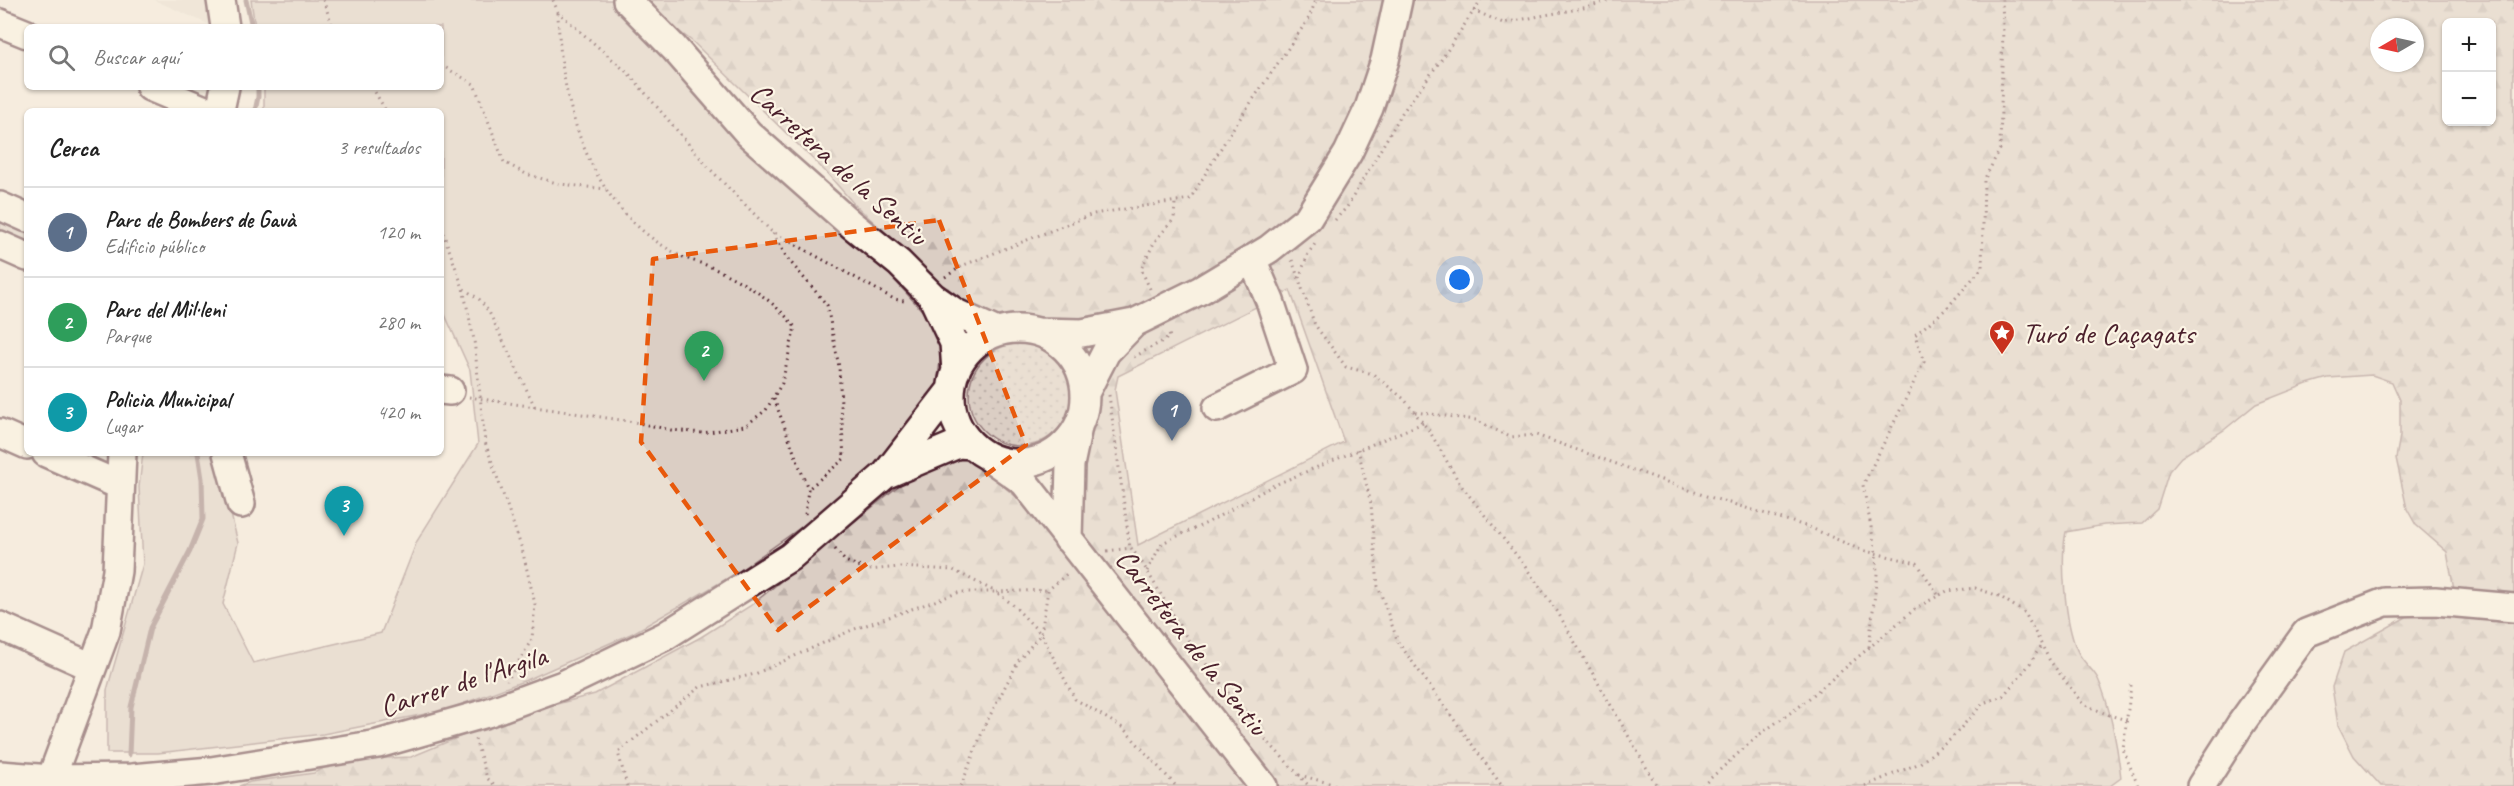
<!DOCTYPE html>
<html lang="es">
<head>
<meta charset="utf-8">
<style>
  :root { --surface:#fff; --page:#f6f6f6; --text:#222; --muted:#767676; --line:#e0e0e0; --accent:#db2777 }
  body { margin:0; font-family:Caveat,sans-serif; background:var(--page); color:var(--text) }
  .controls { position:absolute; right:18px; top:18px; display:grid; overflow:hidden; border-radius:9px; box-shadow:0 2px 4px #0004 }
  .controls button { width:54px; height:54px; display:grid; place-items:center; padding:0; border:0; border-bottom:2px solid var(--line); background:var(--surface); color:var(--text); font:30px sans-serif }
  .compass { position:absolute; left:2370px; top:18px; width:54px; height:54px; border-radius:50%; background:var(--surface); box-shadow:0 2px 4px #0004; rotate:261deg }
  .you { position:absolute; left:1460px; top:280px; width:21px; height:21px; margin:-15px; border:4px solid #fff; border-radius:50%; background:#1a73e8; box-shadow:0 0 0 9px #1a73e833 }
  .badge { display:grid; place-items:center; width:39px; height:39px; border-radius:50%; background:var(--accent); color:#fff; font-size:20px; font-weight:700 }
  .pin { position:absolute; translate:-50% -50px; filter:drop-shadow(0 2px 3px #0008) }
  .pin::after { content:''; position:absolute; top:32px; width:21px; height:18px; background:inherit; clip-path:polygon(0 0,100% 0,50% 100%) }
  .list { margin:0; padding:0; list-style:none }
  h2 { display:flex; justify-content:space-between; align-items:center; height:78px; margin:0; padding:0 24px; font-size:26px }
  h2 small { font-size:20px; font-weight:400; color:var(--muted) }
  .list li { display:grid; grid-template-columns:39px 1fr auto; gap:18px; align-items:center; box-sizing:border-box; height:90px; padding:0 24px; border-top:2px solid var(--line) }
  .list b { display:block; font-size:22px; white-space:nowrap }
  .list p { margin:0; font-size:20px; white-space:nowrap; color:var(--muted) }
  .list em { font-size:20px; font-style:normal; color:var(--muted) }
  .icon { flex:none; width:33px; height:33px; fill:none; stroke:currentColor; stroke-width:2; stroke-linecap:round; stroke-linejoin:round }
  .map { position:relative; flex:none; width:2514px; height:786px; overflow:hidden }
  .search { position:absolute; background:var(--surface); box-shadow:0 2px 4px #0004; left:24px; top:24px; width:420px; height:66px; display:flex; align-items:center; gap:15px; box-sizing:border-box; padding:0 21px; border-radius:9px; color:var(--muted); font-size:22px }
  .panel { position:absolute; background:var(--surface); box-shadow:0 2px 4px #0004; left:24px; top:108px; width:420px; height:348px; border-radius:9px }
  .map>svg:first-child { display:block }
  .built { fill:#e8ddd0 }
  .forest { fill:url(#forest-firs); stroke:#927678; stroke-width:1.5; fill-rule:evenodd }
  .park { fill:#dbcec4; stroke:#927678; stroke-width:1.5 }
  .garden { fill:url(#garden-dots); stroke:#927678; stroke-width:1.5 }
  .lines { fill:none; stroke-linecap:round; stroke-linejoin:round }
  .stream { stroke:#8c6e70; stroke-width:5 }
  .minor-casing { stroke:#4a1f2b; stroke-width:32 }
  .path { stroke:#4a1f2b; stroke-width:3; stroke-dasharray:1.5 4.5; stroke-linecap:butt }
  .minor { stroke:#fcf5e5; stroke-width:27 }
  .marked { fill:none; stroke:#e8590c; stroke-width:4.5; stroke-dasharray:12 8; stroke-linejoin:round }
  .labels { text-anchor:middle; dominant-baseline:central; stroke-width:4.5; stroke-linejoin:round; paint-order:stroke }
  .street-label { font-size:30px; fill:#4a1f2b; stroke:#fcf5e5 }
  .poi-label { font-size:30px; fill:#4a1f2b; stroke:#fcf5e5; text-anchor:start }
</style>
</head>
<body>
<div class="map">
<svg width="2514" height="786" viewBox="0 0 2514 786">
  <defs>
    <pattern id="forest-firs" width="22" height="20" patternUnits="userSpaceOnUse" patternTransform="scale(1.5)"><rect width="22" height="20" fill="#dbcec4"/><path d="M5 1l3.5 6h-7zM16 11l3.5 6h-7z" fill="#bdb0a9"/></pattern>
    <pattern id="garden-dots" width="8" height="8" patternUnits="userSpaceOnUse" patternTransform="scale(1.5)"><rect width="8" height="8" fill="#dbcec4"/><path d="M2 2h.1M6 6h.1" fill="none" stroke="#bdb0a9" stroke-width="1.8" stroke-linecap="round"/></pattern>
  </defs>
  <rect width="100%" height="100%" fill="#f5ecde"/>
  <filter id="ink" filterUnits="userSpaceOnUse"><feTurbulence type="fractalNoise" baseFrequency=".0167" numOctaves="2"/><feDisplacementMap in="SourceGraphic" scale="12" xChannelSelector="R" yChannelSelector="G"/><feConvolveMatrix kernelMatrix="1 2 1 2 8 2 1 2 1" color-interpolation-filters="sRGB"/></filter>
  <g filter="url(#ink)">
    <!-- built -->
    <path class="built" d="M154 0H211L215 27Z"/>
    <!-- forest -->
    <path class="forest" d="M649 0H2514V786H2381L2354 756 2338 725 2332 687 2344 652 2454 590 2447 552 2416 525 2407 509 2396 458 2400 436V400L2392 382 2372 375 2328 378 2307 384 2256 404 2224 430 2181 457 2169 471 2157 509 2142 523 2104 525 2066 532C2060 560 2065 623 2077 650 2082 662 2093 669 2098 679 2110 704 2118 750 2121 778L2110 786H239L250 782 314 773 339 760 411 757 507 717 595 694 701 637 750 606 907 479 965 454 1026 505 1070 553 1086 461 1074 328 1002 322 962 303 854 204 825 171 692 41 661 18ZM2446 22H2492V122H2446ZM2379 27H2415V63H2379ZM1290 290 1344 442 1138 545 1115 390 1118 376Z"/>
    <!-- park -->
    <path class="park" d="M251 0H611L889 274 929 318 942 346 936 392 913 432 858 487 735 574 633 633 529 679 446 710 323 734 158 753H107V690L143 564 139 487 143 453H216L238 543 223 604 253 663 381 633 417 541 478 444 470 370 441 306V111H264V87H441V27H255Z
      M0 213 27 225V251L0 239Z"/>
    <!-- garden -->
    <path class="garden" d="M969 395a51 51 0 1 1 102 0a51 51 0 1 1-102 0Z"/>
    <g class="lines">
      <!-- stream -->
      <path class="stream" d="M246 0 252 27
        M255 111 258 97V87
        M129 755 131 707 150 628 190 551 203 519 202 479 198 453"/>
      <defs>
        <path id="minor" d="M221 0 225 27
          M627 0 674 48 749 134 852 225 899 263 933 297 956 313 997 332
          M0 23 27 34
          M150 87 207 111
          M215 111 220 110 225 87
          M0 206 27 218
          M0 245 27 257
          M933 298 954 343 956 371
          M951 396a67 67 0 1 1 134 0a67 67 0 1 1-134 0Z
          M1039 332 1082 333 1134 323 1201 290 1269 249 1308 218 1348 153 1369 108 1385 60 1398 0
          M441 390 450 391
          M1085 393 1106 352 1134 323
          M1217 408 1293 370 1270 301 1252 259
          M0 433 27 445
          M46 453 119 485
          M227 453 241 504
          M990 458 1024 482 1263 786
          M887 474 958 444 972 445
          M1068 539 1070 465 1078 427
          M0 626 92 667
          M0 775 51 779 132 778 211 771 378 744 487 713 563 685 665 636 790 557 886 474 951 390
          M51 779 106 631 117 571 122 453
          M2201 786 2240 725 2306 633 2385 602 2435 601 2514 608"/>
      </defs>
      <!-- minor casing -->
      <use href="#minor" class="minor-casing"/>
      <!-- path -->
      <path class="path" d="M323 0 333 27
        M553 0 558 12 629 74 709 168 771 231 894 299 904 301
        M1473 10 1503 23 1588 7 1610 0
        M441 65 474 84 504 162 526 174 560 184 606 189
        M372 87 386 111
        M1335 220 1347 207 1402 113 1441 60 1481 0
        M441 227 463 288 474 340 485 442 522 549 535 604 532 639 507 681
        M773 233 787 258 827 305 839 367 844 459 808 489
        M1292 260 1315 325 1346 367 1373 374 1404 399 1430 432 1460 484 1521 561 1557 611 1657 786
        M945 277 964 265 1093 214 1190 199 1232 130 1309 18 1316 0
        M1299 278 1308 254 1317 241
        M464 289 479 299 489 312 535 407
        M1150 289 1141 269 1155 241 1174 219 1175 201
        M1134 357 1170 337 1168 331
        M1109 395 1130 548
        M469 397 634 422 671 430 703 433 745 426 766 410 782 383 795 327C772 298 741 280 706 265 698 262 689 260 681 256 590 211 560 106 558 12
        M774 399 808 489 805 515
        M1415 412 1476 420 1510 437 1536 435 1703 495 1809 527 1861 550 1917 563 1939 596
        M1358 449 1371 504 1378 586 1398 642 1502 786
        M1131 548 1141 561 1190 643 1256 729 1309 786
        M835 549 845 561 869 570 900 567 953 570 996 592 1048 590
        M1107 551 1130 548
        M1147 571 1162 543 1207 523 1272 486 1423 423
        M1869 647 1877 574 1876 553 1863 485 1924 362 1915 335 1946 309 1982 268 1984 180 2000 149 2003 26 2002 0
        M2131 685 2123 749 2138 786
        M475 739 487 778 496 786
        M1299 775 1340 786
        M627 786 618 752 700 687 755 674 852 630 960 592H996L1012 604 1041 634 1075 699 1123 728 1176 786
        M961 786 985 725 1019 660 1041 634 1048 590 1068 573
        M1702 786 1760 734 1800 706 1916 608 1947 591 1975 588 1999 596 2025 613 2050 661 2083 704 2109 715 2127 720
        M1865 786 1920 763 1951 739 1983 703 2003 696 2029 665 2042 644"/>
      <!-- minor -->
      <use href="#minor" class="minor"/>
    </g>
  </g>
  <!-- marked area -->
  <path d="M0 0H2514V786H0ZM939 220 1026 445 778 630 641 442 653 259Z" fill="#f5ecde" fill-opacity=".55" fill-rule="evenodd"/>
  <path class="marked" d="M939 220 1026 445 778 630 641 442 653 259Z"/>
  <!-- icons -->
  <defs>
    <symbol id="sight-pin" viewBox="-11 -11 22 30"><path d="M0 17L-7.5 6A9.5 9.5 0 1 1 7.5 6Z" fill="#c8321e" stroke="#fcf5e5"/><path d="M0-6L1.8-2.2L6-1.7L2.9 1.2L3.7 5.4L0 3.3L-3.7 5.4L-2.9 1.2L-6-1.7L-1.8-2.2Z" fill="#fff"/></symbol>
  </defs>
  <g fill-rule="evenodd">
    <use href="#sight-pin" x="1987" y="318" width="30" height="40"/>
  </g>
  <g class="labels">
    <!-- street labels -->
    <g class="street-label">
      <text transform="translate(839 164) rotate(42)">Carretera de la Sentiu</text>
      <text transform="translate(1192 642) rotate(52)">Carretera de la Sentiu</text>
      <text transform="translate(463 681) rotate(-18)">Carrer de l'Argila</text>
    </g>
    <!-- poi labels -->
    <g class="poi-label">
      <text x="2022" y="333">Turó de Caçagats</text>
    </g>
  </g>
</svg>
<div class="controls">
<button>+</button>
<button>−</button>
</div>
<svg class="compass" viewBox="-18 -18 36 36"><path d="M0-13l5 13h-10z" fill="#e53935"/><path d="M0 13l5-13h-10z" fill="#767676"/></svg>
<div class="you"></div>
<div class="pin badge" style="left:1172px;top:441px;background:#5c6f8a">1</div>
<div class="pin badge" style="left:704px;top:381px;background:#2e9e5b">2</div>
<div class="pin badge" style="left:344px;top:536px;background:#0f9aa8">3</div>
<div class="search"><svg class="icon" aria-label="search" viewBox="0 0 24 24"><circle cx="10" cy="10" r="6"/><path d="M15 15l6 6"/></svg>Buscar aquí</div>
<section class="panel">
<h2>Cerca<small>3 resultados</small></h2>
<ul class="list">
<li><span class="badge" style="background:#5c6f8a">1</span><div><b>Parc de Bombers de Gavà</b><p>Edificio público</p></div><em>120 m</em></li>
<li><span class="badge" style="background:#2e9e5b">2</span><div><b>Parc del Mil·leni</b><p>Parque</p></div><em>280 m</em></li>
<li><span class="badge" style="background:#0f9aa8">3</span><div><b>Policia Municipal</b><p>Lugar</p></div><em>420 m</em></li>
</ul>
</section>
</div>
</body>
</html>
